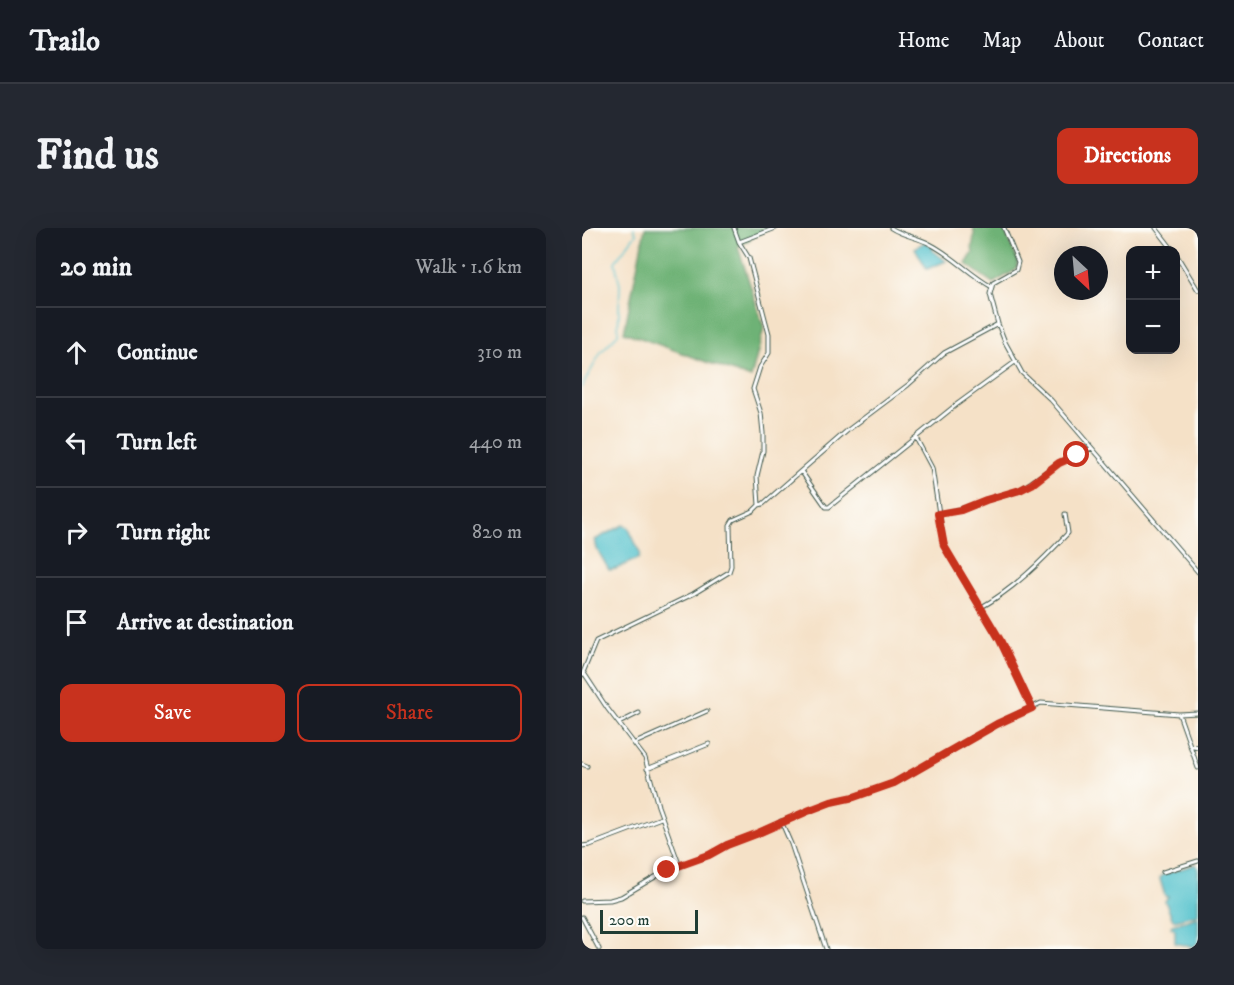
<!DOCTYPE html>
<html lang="en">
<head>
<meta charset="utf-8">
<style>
  :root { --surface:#171b24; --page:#242831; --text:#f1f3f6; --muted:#9ea1a6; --line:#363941; --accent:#c8321e }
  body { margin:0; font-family:"IM FELL DW Pica",serif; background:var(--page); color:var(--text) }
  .controls { position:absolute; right:18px; top:18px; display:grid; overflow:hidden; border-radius:12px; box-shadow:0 6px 24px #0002 }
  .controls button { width:54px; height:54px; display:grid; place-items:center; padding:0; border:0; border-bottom:2px solid var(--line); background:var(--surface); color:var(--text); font:30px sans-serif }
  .compass { position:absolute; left:472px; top:18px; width:54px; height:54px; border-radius:50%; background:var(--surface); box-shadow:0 6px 24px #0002; rotate:154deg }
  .scale { position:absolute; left:18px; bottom:15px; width:98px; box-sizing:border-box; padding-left:6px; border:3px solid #1f3d34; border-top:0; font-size:16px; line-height:21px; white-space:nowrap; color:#1f3d34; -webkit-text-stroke:4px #fdfcf7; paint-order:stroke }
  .stop { position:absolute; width:18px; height:18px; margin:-14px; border:4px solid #c8321e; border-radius:50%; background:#fff }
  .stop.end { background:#c8321e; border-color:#fff; box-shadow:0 2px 6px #0008 }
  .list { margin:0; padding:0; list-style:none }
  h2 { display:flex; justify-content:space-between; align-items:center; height:78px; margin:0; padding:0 24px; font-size:26px }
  h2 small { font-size:20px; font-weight:400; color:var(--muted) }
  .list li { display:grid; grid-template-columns:39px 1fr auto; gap:18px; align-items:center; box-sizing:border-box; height:90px; padding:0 24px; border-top:2px solid var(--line) }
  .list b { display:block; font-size:22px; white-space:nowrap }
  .list em { font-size:20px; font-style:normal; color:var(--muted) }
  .actions { display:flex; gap:12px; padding:18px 24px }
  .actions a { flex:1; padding:14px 0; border:2px solid var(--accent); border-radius:12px; text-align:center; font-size:21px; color:var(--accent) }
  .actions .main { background:var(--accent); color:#fff }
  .icon { flex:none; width:33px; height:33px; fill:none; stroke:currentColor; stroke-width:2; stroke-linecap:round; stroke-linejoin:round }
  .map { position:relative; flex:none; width:616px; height:721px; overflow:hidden; border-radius:12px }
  header { display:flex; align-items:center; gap:36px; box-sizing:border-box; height:84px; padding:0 30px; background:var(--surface); border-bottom:2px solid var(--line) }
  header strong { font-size:28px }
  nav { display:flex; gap:33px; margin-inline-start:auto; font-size:21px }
  .intro { display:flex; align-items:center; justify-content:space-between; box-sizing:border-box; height:144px; padding:0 36px }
  h1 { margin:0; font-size:42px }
  .button { padding:15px 27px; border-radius:12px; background:var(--accent); color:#fff; font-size:21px; font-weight:700 }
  main { display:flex; gap:36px; padding:0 36px }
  aside { flex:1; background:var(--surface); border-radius:12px; box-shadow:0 6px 24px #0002 }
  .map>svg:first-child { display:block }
  .forest { fill:#6eb276; stroke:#467855; stroke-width:1.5 }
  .water { fill:#55c2cd; stroke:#3a8080; stroke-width:1.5 }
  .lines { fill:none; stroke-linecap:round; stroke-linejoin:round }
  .stream { stroke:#55c2cd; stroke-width:1.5 }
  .street-casing { stroke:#3f564a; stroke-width:5 }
  .street { stroke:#fff; stroke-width:3 }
  .route { stroke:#c8321e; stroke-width:8 }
</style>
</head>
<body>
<header>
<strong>Trailo</strong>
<nav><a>Home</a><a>Map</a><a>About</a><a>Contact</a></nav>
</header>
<div class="intro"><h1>Find us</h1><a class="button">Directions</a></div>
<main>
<aside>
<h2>20 min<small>Walk · 1.6 km</small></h2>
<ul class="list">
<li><svg class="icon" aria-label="ahead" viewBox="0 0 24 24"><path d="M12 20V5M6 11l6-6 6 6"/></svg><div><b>Continue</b></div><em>310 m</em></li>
<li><svg class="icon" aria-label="left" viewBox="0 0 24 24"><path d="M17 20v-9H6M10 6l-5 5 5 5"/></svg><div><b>Turn left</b></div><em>440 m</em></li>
<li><svg class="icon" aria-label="right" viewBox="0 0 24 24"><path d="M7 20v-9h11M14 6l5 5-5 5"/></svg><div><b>Turn right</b></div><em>820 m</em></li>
<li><svg class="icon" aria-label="arrive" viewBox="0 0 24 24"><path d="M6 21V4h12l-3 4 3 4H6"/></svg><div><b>Arrive at destination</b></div></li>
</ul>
<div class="actions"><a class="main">Save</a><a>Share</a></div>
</aside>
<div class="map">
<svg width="616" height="721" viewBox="0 0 616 721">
  <rect width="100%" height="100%" fill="#fdfcf7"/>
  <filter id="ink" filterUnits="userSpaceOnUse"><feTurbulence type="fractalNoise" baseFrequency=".0167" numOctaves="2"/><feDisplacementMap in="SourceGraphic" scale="12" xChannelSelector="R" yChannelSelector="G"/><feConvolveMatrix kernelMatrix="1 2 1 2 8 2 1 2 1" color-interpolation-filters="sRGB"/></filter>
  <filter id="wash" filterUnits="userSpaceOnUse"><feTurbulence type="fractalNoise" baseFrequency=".008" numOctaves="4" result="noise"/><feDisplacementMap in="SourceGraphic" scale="24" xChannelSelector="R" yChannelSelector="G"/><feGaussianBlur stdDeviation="1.35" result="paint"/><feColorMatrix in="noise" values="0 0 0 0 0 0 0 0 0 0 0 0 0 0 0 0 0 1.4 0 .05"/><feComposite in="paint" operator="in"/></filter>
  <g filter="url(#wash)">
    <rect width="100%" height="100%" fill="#f5e1c7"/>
    <!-- forest -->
    <path class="forest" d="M63 0H185L156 19 182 100 169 150 42 104Z
      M391 0H422L436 34 434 42 411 55 384 36 391 25C388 16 395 9 391 0Z"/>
    <!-- water -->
    <path class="water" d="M343 14 352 19 350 22 364 33 345 41 333 20Z
      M41 297 46 299 58 325 57 330 34 341 27 342 15 321 13 312Z
      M614 636 616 642V686L593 692 590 690 583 673 586 669 583 668 578 651 580 647Z
      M616 689V715L611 719 593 715V702L589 699 590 697Z"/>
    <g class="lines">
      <!-- stream -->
      <path class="stream" d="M0 159 19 124 36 106 38 57 33 34 54 6 52 0"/>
    </g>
  </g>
  <g filter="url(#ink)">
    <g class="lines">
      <defs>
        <path id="street" d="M152 0 157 14 167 30 187 106V125L178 139 171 161 179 185 181 205V223L175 248 177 277
          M309 0C321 8 335 9 348 16 370 27 388 47 410 59
          M422 0 436 34 434 42 411 55 408 66 416 96 423 114 440 145 469 172 616 344
          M574 0 591 22
          M157 14 194 0
          M594 26 616 62
          M334 210 350 240 362 318 418 412 450 480
          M219 243 244 279H247L374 177 433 134
          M356 286 379 281 404 272 438 262 477 235 510 220
          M398 380C433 360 459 334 486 305L483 286
          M2 445 25 480 63 530 76 578 97 636
          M0 447 14 413 111 366 147 344 149 338 148 297 151 292 171 283 177 277 181 276 266 202 326 157 362 125 416 96
          M597 486 616 540
          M37 495 57 485
          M53 515 125 483
          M607 517 616 519
          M0 536 5 538
          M65 541 127 516
          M199 593 209 616 244 721
          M0 618 8 617 79 590
          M581 644 616 633
          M0 673 28 672 39 669 85 642 127 627 145 617 174 606 206 591 249 574 272 569 312 555 415 496 459 475 597 486 616 485
          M0 689 17 721"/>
      </defs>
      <!-- street casing -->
      <use href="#street" class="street-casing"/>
      <!-- street -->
      <use href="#street" class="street"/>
    </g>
  </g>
  <g class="lines" filter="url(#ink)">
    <!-- route -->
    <path class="route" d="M85 642 127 627 145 617 174 606 228 582 249 574 272 569 312 555 415 496 450 480 418 412 362 318 356 286 379 282 404 272 438 262 450 256 477 235 495 227"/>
  </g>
</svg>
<div class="controls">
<button>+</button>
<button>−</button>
</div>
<svg class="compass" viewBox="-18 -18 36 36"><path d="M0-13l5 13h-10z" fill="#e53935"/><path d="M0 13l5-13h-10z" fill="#9ea1a6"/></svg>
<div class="scale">200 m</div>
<div class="stop" style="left:495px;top:227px"></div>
<div class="stop end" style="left:85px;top:642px"></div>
</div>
</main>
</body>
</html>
